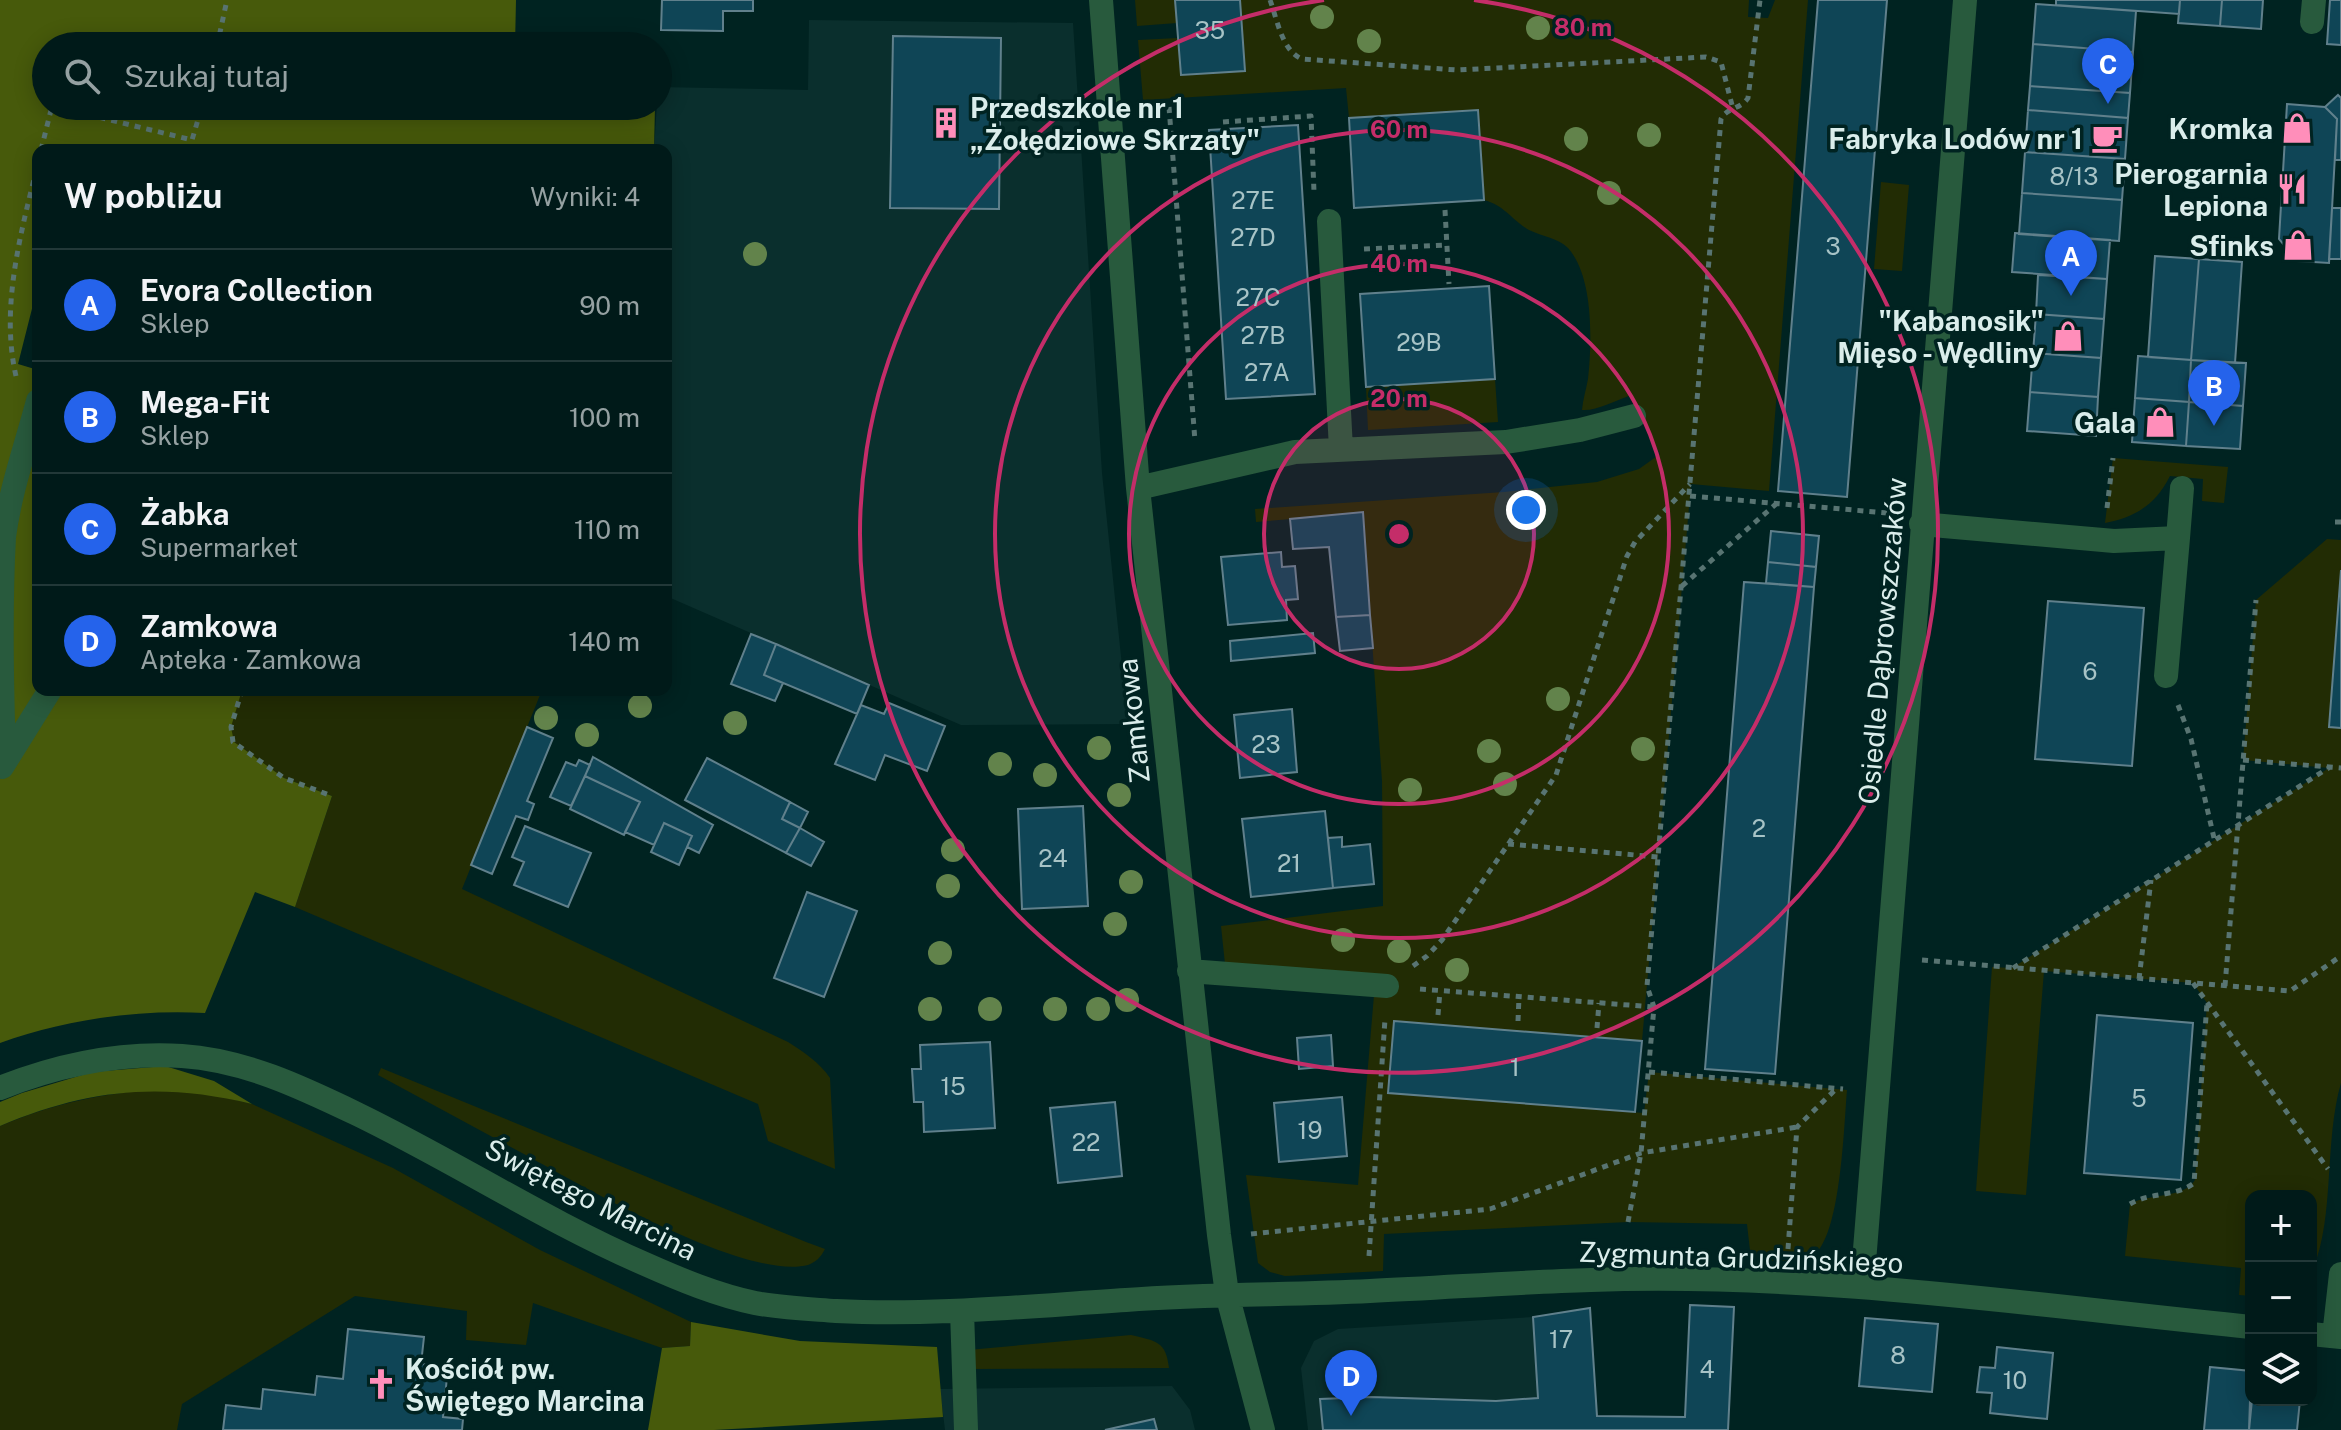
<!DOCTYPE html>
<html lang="pl">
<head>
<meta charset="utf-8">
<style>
  :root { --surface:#001a19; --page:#0e2726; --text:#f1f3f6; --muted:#95a1a2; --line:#223838; --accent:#2563eb }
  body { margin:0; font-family:"Public Sans",sans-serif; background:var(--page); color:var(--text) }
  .controls { position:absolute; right:24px; bottom:24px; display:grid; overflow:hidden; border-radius:16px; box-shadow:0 4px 20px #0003 }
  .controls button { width:72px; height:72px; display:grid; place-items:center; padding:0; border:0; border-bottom:2px solid var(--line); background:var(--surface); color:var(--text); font:40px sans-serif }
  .you { position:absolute; left:1526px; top:510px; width:28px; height:28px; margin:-20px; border:6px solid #fff; border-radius:50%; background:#1a73e8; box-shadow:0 0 0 12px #1a73e833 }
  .badge { display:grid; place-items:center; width:52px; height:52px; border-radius:50%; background:var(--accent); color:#fff; font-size:26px; font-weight:700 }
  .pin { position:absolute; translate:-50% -66px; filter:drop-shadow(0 2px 4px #0008) }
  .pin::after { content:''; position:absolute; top:42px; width:28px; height:24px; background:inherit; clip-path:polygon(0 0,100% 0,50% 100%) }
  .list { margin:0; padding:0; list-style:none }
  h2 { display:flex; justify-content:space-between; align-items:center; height:104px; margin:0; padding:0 32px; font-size:34px }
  h2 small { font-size:26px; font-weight:400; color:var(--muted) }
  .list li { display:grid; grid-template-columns:52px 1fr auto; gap:24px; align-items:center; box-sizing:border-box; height:112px; padding:0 32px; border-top:2px solid var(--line) }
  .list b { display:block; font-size:30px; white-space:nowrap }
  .list p { margin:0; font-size:26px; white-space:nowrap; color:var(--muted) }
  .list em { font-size:26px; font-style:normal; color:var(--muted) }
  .icon { flex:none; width:44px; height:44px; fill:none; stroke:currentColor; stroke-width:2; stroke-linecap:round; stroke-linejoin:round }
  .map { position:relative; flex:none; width:2341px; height:1430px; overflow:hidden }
  .search { position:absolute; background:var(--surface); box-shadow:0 4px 20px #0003; left:32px; top:32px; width:640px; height:88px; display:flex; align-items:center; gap:20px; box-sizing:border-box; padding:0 28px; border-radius:44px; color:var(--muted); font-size:30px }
  .panel { position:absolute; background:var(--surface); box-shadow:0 4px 20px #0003; left:32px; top:144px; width:640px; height:552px; border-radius:16px }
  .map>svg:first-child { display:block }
  .built { fill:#0a2f2d }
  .green { fill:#222c04 }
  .forest { fill:#475a0b }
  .building { fill:#0f4556; stroke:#60808c; stroke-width:2 }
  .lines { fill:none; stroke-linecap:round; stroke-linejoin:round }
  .path { stroke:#587472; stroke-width:5; stroke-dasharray:6 6; stroke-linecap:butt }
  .minor { stroke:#285a3d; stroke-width:24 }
  .tree { fill:#62834b }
  .ring { fill:none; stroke:#c42d69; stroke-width:4 }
  .labels { text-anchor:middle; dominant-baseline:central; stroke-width:7; stroke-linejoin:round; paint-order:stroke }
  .number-label { font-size:24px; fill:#a7c3c6 }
  .poi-label { font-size:28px; font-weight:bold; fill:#daedeb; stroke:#002321; text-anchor:end }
  .street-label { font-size:28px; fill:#daedeb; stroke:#002321 }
  .centre { fill:#c42d69; stroke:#002321; stroke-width:4 }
  .ring-label { font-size:24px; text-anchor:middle; font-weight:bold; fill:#c42d69; stroke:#002321; stroke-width:7; stroke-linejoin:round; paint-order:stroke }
</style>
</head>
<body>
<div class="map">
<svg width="2341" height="1430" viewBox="0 0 2341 1430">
  <rect width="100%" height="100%" fill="#002321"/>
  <!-- built -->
  <path class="built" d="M809 20 1073 23 1102 473 1128 724 961 725 666 596V150H654L658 87 808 90Z
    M1590 1308 1598 1430H1308L1301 1368 1314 1341 1338 1329 1533 1317Z
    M1172 1386 1190 1410 1195 1430H945L940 1389Z"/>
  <!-- green -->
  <path class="green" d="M1135 0H1175L1177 23 1137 26Z
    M1240 0H1749L1748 17 1768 18 1775 0H1808L1769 491 1691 484 1642 1041 1394 1021 1388 1093 1644 1113 1649 1072 1847 1090C1844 1123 1841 1240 1812 1256 1796 1265 1770 1260 1751 1259L1747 1224 1628 1222 1384 1234 1383 1271 1285 1276 1270 1272 1258 1263 1246 1175 1358 1185 1374 995 1227 983 1221 926 1383 906 1382 781 1363 513 1256 522 1255 509 1504 492 1597 482 1639 469 1660 454 1629 396C1614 401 1597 411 1582 410 1583 399 1586 390 1588 379 1592 343 1594 277 1568 248 1558 238 1541 236 1529 230 1512 220 1504 205 1484 200L1478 110 1349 118 1346 88 1143 100 1138 40 1178 38 1181 75 1245 70Z
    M1881 182 1909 185 1902 271 1874 269Z
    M1495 379 1498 422 1368 430 1366 387Z
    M2113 458 2228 467 2224 503 2202 501 2203 479 2170 476C2156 504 2136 517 2105 523Z
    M2327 539 2341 540V570L2329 727 2341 728V1083C2324 1141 2335 1216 2313 1269L2311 1273V1196H2251V1296L2239 1295 2241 1268 2125 1256 2130 1204C2149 1193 2184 1199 2195 1180L2207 1003 2193 983 2044 971 2026 1195 1976 1191 1992 967 2012 968 2329 768 2243 760 2256 600Z
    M242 690H542L462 889 788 1042C805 1053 819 1062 830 1078L835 1169 768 1141 758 1104 295 907 332 796 284 778 233 742C228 724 236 707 242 690Z
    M381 1068 806 1242 825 1249C821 1257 816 1262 808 1265 745 1281 581 1185 522 1153 474 1127 426 1101 378 1075Z
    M148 1090 207 1093 252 1104 393 1168 540 1250 691 1322 690 1346 662 1348 533 1303 526 1345 466 1340 467 1311 355 1296 182 1404 177 1430H0V1126C50 1105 94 1095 148 1090Z
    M1131 1335C1156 1341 1166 1341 1169 1368L968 1369V1350Z"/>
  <!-- forest -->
  <path class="forest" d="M0 0H516L515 46H46V106H655L654 150H96L72 144 70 150H38V285L18 364 38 370V690H242L231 727 234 742 284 778 332 796 295 907 255 892 205 1013C138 1009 63 1020 0 1043Z
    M165 1066 214 1081 252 1104C160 1082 88 1089 0 1126V1102L22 1093 92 1072Z
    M691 1322 800 1341 937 1347 943 1417 714 1430H648L662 1348 690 1346Z"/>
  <!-- building -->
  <path class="building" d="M662 0H753V11H723V31L661 30Z
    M1175 0H1240L1245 71 1181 75Z
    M1818 0H1887L1847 497 1778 491Z
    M2056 0H2180L2179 14 2056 5Z
    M2180 0H2222L2220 26 2178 23Z
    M2222 0H2263L2261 29 2220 26Z
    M2330 0H2341V45L2327 44Z
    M2036 4 2136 11 2133 52 2033 44Z
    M893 36 1001 38 999 209 890 208Z
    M2033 44 2133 52 2130 93 2030 86Z
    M2030 86 2130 93 2128 118 2028 110Z
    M2338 95 2341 98V160H2335L2337 119 2325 107Z
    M2287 104 2325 107 2337 119 2329 263 2297 261 2279 239Z
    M1478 110 1484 200 1354 208 1349 118Z
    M2028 110 2128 118 2125 159 2025 152Z
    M1298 125 1315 394 1226 399 1209 130Z
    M2025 152 2125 159 2122 200 2022 193Z
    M2022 193 2122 200 2119 241 2019 234Z
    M2332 208H2341V259H2329Z
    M2015 233 2110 240 2107 279 2012 272Z
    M2155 256 2199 259 2191 360 2148 357Z
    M2199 259 2242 262 2235 363 2191 360Z
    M2038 275 2107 279 2104 319 2036 314Z
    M1489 286 1495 379 1366 387 1360 294Z
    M2036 314 2104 319 2101 358 2033 353Z
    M2033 353 2101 358 2098 397 2030 392Z
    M2138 356 2191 360 2189 402 2135 398Z
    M2191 360 2246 363 2243 406 2189 402Z
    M2030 392 2098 397 2096 436 2027 431Z
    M2135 398 2189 402 2186 446 2132 442Z
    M2189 402 2243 406 2240 449 2186 446Z
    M1363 512 1370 615 1336 617 1329 547 1293 549 1290 519Z
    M1771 531 1819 536 1816 567 1768 562Z
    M1281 552 1282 567 1295 566 1298 599 1286 600 1287 620 1228 625 1221 557Z
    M1768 562 1816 567 1814 587 1766 583Z
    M2341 570V728L2329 727Z
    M1744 582 1814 587 1775 1074 1705 1069Z
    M2048 601 2144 608 2132 766 2035 759Z
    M1370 615 1373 648 1340 651 1336 617Z
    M1313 633 1315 653 1231 661 1230 641Z
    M751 634 776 644 764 675 783 683 775 701 731 684Z
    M776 644 869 685 857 714 764 675Z
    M889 703 945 726 927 771 885 755 875 780 835 764 861 705 884 714Z
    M1292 709 1297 772 1240 778 1234 715Z
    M527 727 553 738 527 801 534 804 528 820 516 816 492 874 471 865Z
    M593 757 713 825 699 853 687 847 692 836 664 823 654 845 625 832 640 802 585 776Z
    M707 758 790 802 782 819 800 828 786 853 685 800Z
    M579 760 590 765 571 806 550 797 566 762 576 766Z
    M585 776 640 802 624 835 570 809Z
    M790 802 808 812 800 828 782 819Z
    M1083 806 1088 906 1022 909 1018 809Z
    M1325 811 1333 888 1251 897 1242 819Z
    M664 823 692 836 679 865 651 852Z
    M525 826 591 853 568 907 514 885 524 862 512 857Z
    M800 828 824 842 811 866 786 853Z
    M1342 837V847L1370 844 1374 884 1333 888 1328 838Z
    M807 892 857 911 824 997 774 978Z
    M2097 1015 2193 1023 2181 1180 2084 1173Z
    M1394 1021 1642 1041 1635 1112 1388 1093Z
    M1331 1035 1333 1066 1299 1069 1297 1038Z
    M990 1042 995 1128 924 1132 923 1102H914L912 1069H921L920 1045Z
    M1342 1097 1347 1156 1279 1162 1274 1103Z
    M1115 1102 1122 1176 1058 1183 1050 1108Z
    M1690 1305 1734 1307 1728 1430H1323L1320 1399 1371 1397 1496 1401 1538 1398 1533 1317 1590 1308 1597 1416 1685 1417Z
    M1865 1318 1938 1324 1932 1392 1859 1386Z
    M348 1329 424 1337 421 1364 448 1367 443 1417 463 1419 462 1430H223L226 1405 261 1409 263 1389 315 1395 317 1376 343 1379Z
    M1997 1347 2053 1353 2047 1419 1990 1413 1992 1393 1977 1392 1980 1367 1995 1368Z
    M2210 1367 2251 1371 2249 1430H2204Z
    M2252 1400H2300L2297 1430H2249Z
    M1154 1419 1157 1430H1105Z"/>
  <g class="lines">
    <!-- path -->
    <path class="path" d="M1270 0C1277 19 1282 51 1302 59L1457 70 1706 57 1721 62 1733 109
      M217 46 227 0
      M53 106 192 140 202 106
      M1169 107 1195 441
      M1223 122 1311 116 1314 192
      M41 150 52 106
      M1445 210 1449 284
      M1364 249 1447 245
      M16 376C0 307 21 232 38 163
      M1690 496 1888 513
      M2107 508 2113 458
      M2335 522H2341
      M1682 586 1776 504
      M242 690 231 727 233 742 284 778 332 796
      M2178 705 2191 739 2214 838
      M2243 760 2341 768
      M1508 844 1658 857
      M1922 960 2290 991 2341 956
      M1413 966 1427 956 1442 940 1556 775 1627 556 1635 542 1690 484
      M2013 968 2330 767
      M2139 979 2151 880
      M2193 983 2328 1169
      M2225 986 2256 600
      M1420 989 1654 1007
      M1438 1015 1440 991
      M1518 1021 1519 997
      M1597 1028 1599 1003
      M1649 1072 1843 1089
      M2130 1204C2150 1192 2176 1197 2194 1183L2207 1003
      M1628 1222 1641 1153 1654 1007 1647 986 1721 119C1726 108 1741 109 1748 98L1760 0
      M1251 1234 1490 1209 1641 1153 1797 1127
      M1788 1249 1797 1127 1836 1089
      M1369 1256 1385 1019"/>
    <!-- minor -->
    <path class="minor" d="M1101 0 1138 488 1219 1235 1227 1294 1263 1430
      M2312 22 2314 0
      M1329 221 1341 449
      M1138 488 1295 452 1506 442 1580 430 1634 416
      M1921 524 2114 541 2178 538 2182 488
      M2166 676 2178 538
      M4 763C2 688 0 611 4 537 10 491 26 446 38 401
      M2 767 50 690
      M1189 971 1387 986
      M0 1088C58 1065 119 1052 182 1056 244 1060 301 1087 357 1114 454 1161 546 1221 645 1264 681 1280 717 1295 755 1303 781 1308 809 1309 836 1311 932 1316 1029 1306 1126 1300 1207 1294 1289 1295 1370 1291 1443 1288 1517 1282 1591 1280 1811 1272 2032 1305 2251 1327
      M1862 1287 1965 0
      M962 1311 966 1430
      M2311 1334 2341 1337
      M2334 1336 2341 1274"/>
  </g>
  <!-- trees -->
  <g class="tree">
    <circle cx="1322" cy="17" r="12"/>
    <circle cx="1538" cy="28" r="12"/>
    <circle cx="1369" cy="41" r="12"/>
    <circle cx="1649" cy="135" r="12"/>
    <circle cx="1576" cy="139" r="12"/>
    <circle cx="1609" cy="193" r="12"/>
    <circle cx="755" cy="254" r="12"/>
    <circle cx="1558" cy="699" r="12"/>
    <circle cx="640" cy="706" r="12"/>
    <circle cx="546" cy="718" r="12"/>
    <circle cx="735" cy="723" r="12"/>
    <circle cx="587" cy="735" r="12"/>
    <circle cx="1099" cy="748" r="12"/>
    <circle cx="1643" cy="749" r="12"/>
    <circle cx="1489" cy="751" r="12"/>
    <circle cx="1000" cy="764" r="12"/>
    <circle cx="1045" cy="775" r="12"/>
    <circle cx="1505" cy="784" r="12"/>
    <circle cx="1410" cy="790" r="12"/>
    <circle cx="1119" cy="795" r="12"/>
    <circle cx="953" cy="850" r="12"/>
    <circle cx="1131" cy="882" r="12"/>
    <circle cx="948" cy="886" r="12"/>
    <circle cx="1115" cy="924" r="12"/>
    <circle cx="1343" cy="940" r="12"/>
    <circle cx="1399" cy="951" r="12"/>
    <circle cx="940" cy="953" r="12"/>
    <circle cx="1457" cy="970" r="12"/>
    <circle cx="1127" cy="1000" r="12"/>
    <circle cx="930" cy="1009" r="12"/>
    <circle cx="990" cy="1009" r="12"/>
    <circle cx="1055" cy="1009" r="12"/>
    <circle cx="1098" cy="1009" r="12"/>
  </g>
  <!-- distance rings -->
  <circle cx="1399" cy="534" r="135" fill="#c42d69" fill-opacity=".12"/>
  <g class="ring">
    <circle cx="1399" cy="534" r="135"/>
    <circle cx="1399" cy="534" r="270"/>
    <circle cx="1399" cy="534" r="404"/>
    <path d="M1474 0A539 539 0 1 1 1324 0"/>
  </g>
  <!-- icons -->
  <defs>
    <symbol id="building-bare" viewBox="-9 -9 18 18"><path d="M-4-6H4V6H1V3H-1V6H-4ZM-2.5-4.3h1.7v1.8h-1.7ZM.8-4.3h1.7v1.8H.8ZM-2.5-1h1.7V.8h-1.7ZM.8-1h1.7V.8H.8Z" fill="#ff8eba" stroke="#002321" stroke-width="2.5" paint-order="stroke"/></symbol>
    <symbol id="shop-bare" viewBox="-9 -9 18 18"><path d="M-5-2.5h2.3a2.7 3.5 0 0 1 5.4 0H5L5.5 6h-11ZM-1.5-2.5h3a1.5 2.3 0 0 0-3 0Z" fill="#ff8eba" stroke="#002321" stroke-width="2.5" paint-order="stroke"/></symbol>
    <symbol id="cafe-bare" viewBox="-9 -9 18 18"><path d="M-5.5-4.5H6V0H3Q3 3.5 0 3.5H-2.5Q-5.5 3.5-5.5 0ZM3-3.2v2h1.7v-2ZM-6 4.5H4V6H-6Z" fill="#ff8eba" stroke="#002321" stroke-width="2.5" paint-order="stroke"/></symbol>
    <symbol id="restaurant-bare" viewBox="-9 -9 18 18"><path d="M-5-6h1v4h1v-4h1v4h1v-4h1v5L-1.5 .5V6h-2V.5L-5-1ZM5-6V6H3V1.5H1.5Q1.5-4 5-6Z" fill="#ff8eba" stroke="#002321" stroke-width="2.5" paint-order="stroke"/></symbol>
    <symbol id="church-bare" viewBox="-9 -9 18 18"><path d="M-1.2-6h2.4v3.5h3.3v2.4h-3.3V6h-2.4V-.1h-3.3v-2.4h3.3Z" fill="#ff8eba" stroke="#002321" stroke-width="2.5" paint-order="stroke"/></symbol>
  </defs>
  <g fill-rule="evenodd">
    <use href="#building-bare" x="924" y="101" width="44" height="44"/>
    <use href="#shop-bare" x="2275" y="106" width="44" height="44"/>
    <use href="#cafe-bare" x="2085" y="116" width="44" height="44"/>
    <use href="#restaurant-bare" x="2270" y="167" width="44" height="44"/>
    <use href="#shop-bare" x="2276" y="223" width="44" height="44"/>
    <use href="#shop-bare" x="2046" y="314" width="44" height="44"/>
    <use href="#shop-bare" x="2138" y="400" width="44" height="44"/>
    <use href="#church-bare" x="359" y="1362" width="44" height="44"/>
  </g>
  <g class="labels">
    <!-- number labels -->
    <g class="number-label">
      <text x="1210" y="30">35</text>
      <text x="2074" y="176">8/13</text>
      <text x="1253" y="200">27E</text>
      <text x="1253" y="237">27D</text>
      <text x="1833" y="246">3</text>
      <text x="1258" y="297">27C</text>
      <text x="1263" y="335">27B</text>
      <text x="1419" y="342">29B</text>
      <text x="1267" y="372">27A</text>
      <text x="2090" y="671">6</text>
      <text x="1266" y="744">23</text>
      <text x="1759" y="828">2</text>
      <text x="1053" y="858">24</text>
      <text x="1289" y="863">21</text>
      <text x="1515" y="1067">1</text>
      <text x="953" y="1086">15</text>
      <text x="2139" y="1098">5</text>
      <text x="1310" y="1130">19</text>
      <text x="1086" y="1142">22</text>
      <text x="1561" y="1339">17</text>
      <text x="1898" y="1355">8</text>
      <text x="1707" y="1369">4</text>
      <text x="2015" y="1380">10</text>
    </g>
    <!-- poi labels -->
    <g class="poi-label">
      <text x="970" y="107" text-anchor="start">Przedszkole nr 1<tspan x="970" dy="32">„Żołędziowe Skrzaty"</tspan></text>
      <text x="2273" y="128">Kromka</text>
      <text x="2083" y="138">Fabryka Lodów nr 1</text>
      <text x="2268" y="173">Pierogarnia<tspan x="2268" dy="32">Lepiona</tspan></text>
      <text x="2274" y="245">Sfinks</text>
      <text x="2044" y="320">"Kabanosik"<tspan x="2044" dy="32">Mięso - Wędliny</tspan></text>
      <text x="2136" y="422">Gala</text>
      <text x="405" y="1368" text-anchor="start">Kościół pw.<tspan x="405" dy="32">Świętego Marcina</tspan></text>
    </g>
    <!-- street labels -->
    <g class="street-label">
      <text transform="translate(1882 641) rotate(-85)">Osiedle Dąbrowszczaków</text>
      <text transform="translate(1133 721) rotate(-96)">Zamkowa</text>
      <text transform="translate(591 1199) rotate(27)">Świętego Marcina</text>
      <text transform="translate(1741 1257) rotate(2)">Zygmunta Grudzińskiego</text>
    </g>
  </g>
  <circle cx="1399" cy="534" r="12" class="centre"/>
  <g class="ring-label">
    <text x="1583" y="36">80 m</text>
    <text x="1399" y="138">60 m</text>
    <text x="1399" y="272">40 m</text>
    <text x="1399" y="407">20 m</text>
  </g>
</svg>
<div class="controls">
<button>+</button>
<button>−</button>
<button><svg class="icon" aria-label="layers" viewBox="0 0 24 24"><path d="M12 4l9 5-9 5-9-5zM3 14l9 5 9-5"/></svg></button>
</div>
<div class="you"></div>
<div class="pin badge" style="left:2071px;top:296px">A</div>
<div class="pin badge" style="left:2214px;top:426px">B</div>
<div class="pin badge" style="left:2108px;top:104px">C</div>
<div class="pin badge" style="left:1351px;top:1416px">D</div>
<div class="search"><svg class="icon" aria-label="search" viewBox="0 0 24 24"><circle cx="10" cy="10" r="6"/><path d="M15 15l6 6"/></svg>Szukaj tutaj</div>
<section class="panel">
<h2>W pobliżu<small>Wyniki: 4</small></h2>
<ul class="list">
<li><span class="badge">A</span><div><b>Evora Collection</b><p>Sklep</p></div><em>90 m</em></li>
<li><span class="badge">B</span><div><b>Mega-Fit</b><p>Sklep</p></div><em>100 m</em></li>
<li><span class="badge">C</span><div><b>Żabka</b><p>Supermarket</p></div><em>110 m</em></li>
<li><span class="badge">D</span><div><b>Zamkowa</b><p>Apteka · Zamkowa</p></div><em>140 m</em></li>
</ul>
</section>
</div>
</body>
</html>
